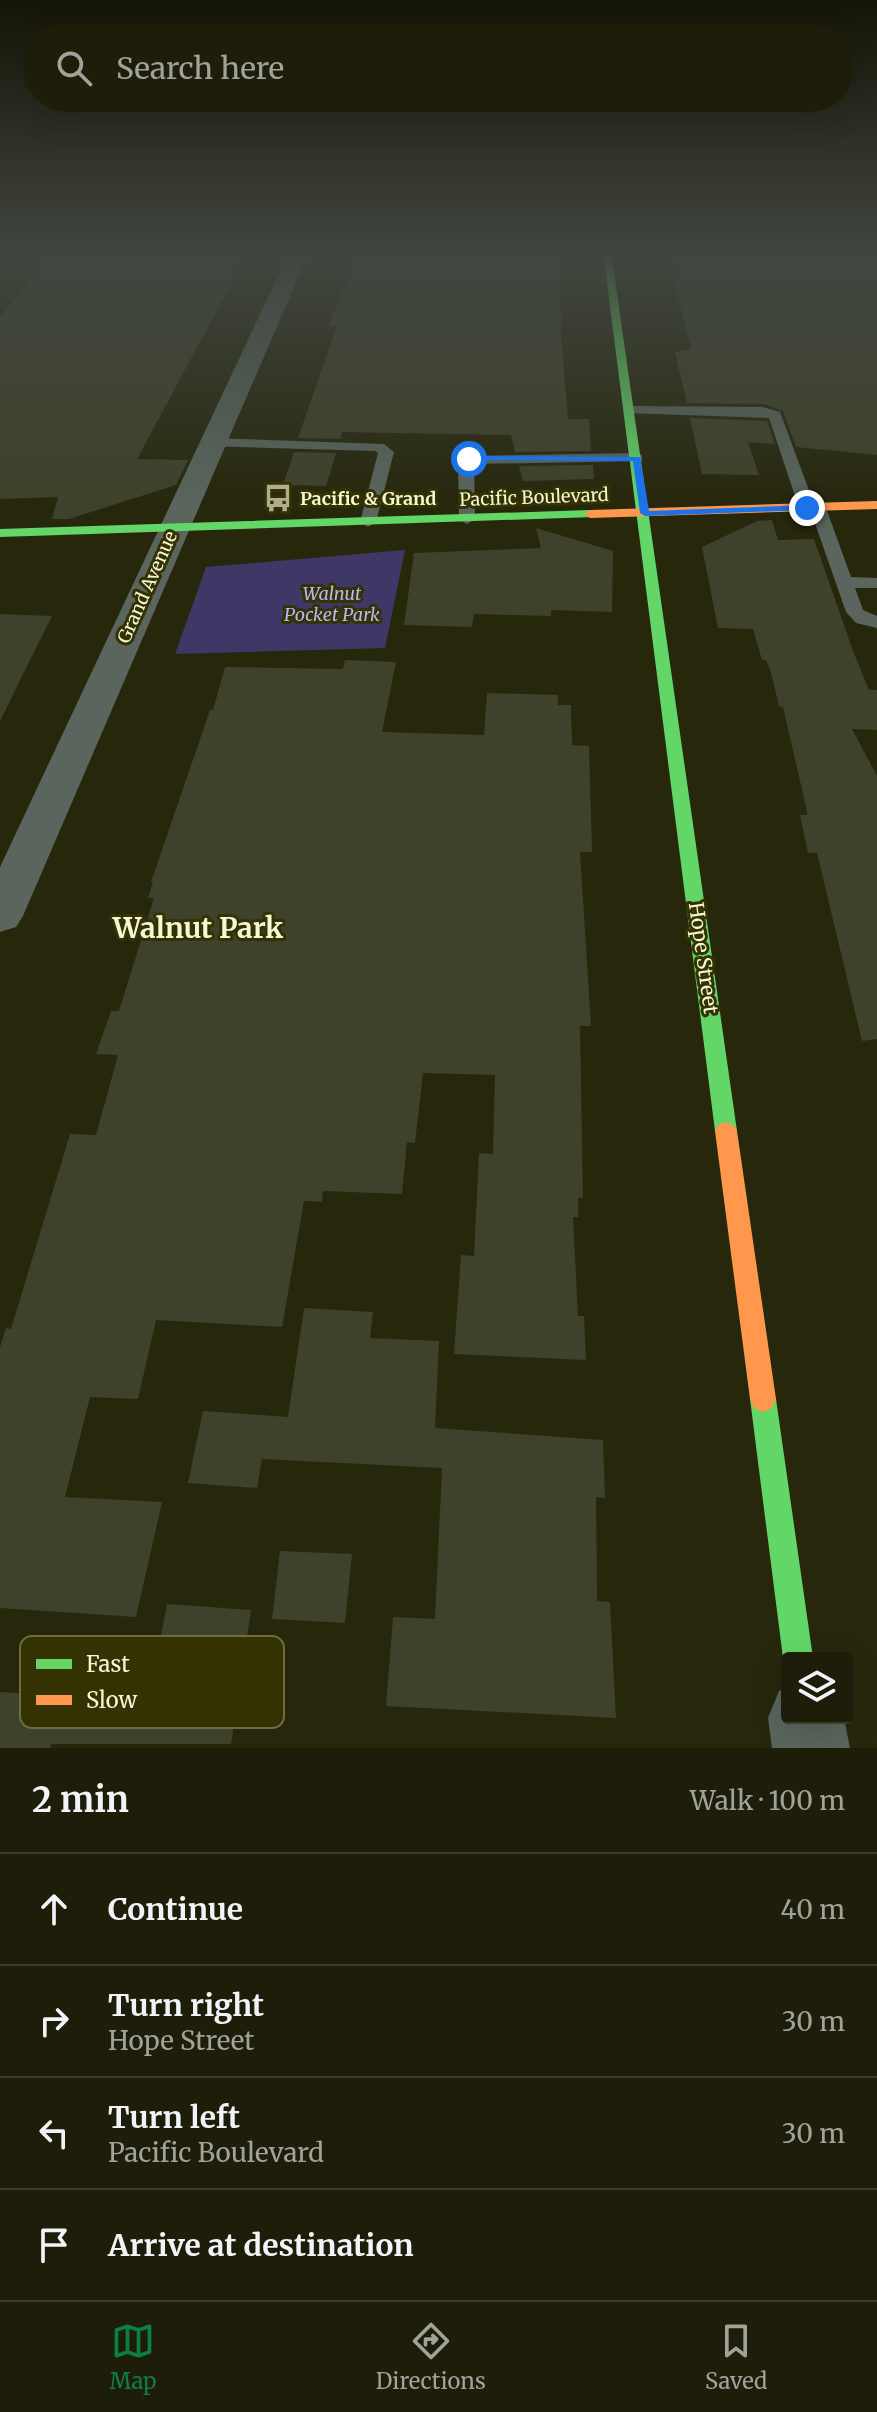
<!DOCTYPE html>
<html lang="en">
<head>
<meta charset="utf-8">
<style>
  :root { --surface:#1d1d09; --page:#252612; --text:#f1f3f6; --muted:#a0a29c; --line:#3b3b2a; --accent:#0b8043 }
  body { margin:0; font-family:Merriweather,serif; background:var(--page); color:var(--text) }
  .controls { position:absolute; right:24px; bottom:24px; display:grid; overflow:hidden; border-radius:8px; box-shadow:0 8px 32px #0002 }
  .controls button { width:72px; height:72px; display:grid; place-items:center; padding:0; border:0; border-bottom:2px solid var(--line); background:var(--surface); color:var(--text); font:40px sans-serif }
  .stop { position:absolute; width:24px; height:24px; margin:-18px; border:6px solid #1a73e8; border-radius:50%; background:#fff }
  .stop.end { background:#1a73e8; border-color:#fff; box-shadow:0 2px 8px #0008 }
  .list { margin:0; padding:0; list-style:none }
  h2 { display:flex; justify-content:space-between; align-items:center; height:104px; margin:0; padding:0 32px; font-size:34px }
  h2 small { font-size:26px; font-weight:400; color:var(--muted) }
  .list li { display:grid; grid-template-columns:52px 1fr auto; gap:24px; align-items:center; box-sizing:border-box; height:112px; padding:0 32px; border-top:2px solid var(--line) }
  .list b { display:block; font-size:30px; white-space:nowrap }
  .list p { margin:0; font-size:26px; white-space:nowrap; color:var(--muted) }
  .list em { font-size:26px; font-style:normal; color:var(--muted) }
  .icon { flex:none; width:44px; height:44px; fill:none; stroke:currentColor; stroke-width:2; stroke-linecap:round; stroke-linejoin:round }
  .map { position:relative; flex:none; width:877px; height:1748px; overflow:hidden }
  .search { position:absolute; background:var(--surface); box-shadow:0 8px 32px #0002; left:24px; right:24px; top:24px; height:88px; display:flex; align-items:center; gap:20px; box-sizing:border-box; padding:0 28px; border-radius:44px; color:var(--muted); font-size:30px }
  .sheet { height:552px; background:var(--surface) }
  nav { display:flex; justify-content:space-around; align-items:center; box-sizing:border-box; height:112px; border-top:2px solid var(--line); background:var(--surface); font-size:22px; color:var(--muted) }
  nav a { display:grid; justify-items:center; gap:4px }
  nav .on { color:var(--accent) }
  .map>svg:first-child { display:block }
  .green { fill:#3f3765 }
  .building { fill:#3e422a }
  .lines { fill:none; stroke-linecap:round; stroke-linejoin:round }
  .lane { fill:#59655d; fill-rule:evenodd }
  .street { fill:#59655d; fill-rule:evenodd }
  .fast { fill:#63d668; fill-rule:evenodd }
  .slow { fill:#ff974d; fill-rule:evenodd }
  .route { fill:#1a73e8 }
  .labels { text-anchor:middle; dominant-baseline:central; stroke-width:6; stroke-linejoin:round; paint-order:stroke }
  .far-street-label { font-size:18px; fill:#f6f7d6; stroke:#333200 }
  .far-poi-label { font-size:18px; font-weight:bold; fill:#f6f7d6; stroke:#333200; text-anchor:start }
  .far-park-label { font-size:18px; font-style:italic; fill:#bbb5f4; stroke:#333200 }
  .street-label { font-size:20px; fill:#f6f7d6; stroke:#333200 }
  .district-label { font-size:28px; font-weight:bold; fill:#f6f7d6; stroke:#333200 }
  .key { fill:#333200; stroke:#6e6d40; stroke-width:2 }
  .key-label { font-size:22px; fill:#f6f7d6 }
</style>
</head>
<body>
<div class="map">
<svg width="877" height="1748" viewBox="0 0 877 1748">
  <rect width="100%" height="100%" fill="#27270c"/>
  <!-- green -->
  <path class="green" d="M405 550 385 648 175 654 206 567Z"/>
  <!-- building -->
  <path class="building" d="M49 259 235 262 230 269H239L137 459 188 460 176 485 69 519H52L58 497 0 499V317Z
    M436 259H560L561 335 568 419H589L591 451 515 452 511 435 342 432 340 439 298 438 337 326H330V321L356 261 436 262Z
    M675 259H877V455L796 447 783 411 764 404 687 403 675 352 691 349 672 273H679Z
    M690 418 767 421 775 444 748 442 759 475 702 474Z
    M294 452 336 453 326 486 283 485Z
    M593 465 594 479 523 481 519 466Z
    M772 520 778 540 814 539 853 651 869 690H877V730L852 729 877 776V1039L862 1041 817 853H808L800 815H807V811L783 707 779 706 770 669 766 660H762L753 629 718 628 702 547 757 521Z
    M536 528 613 551 612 612 551 610V616L474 614 472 627 404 625 414 553 541 548Z
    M0 614 52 616 0 721Z
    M345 660 396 662 382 732 484 735 487 693 558 695V705H571L572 745 589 746 592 852H580L591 1026H580L583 1198H578V1217H573L578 1316H584L586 1360 454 1354 461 1255 474 1256 479 1153 493 1154 495 1075 423 1073 415 1143 407 1142 402 1194 323 1191 322 1202 304 1201 282 1327 156 1320 138 1399 90 1397 65 1497 162 1502 136 1617 0 1608V1347L6 1328 11 1329 70 1134 96 1135 118 1055 96 1054 111 1011H119L154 898H148L153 882H151L210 710H213L225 667 343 669Z
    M304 1308 373 1312 370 1338 439 1341 435 1428 603 1440 605 1498 596 1497 597 1601 610 1602 616 1718 386 1706 393 1617 435 1619 442 1468 262 1459 257 1488 188 1483 203 1411 288 1417Z
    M280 1551 352 1554 345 1623 272 1619Z
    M167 1604 251 1610 231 1744H51L50 1748H0V1692L128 1699 129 1693H150Z"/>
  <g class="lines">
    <!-- lane -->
    <path class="lane" d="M630 406 763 407 780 412 814 504 824 505 826 508 851 577 877 578V588H855L863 610 877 616V628L856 623 846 612 811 512 801 511 799 508 769 418 625 413 623 410Z
      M212 438 384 444 394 452 376 522 368 527 360 522 378 453 375 451 207 446V440Z
      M637 453 642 455V461L474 464 475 519 467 524 459 519 458 461 464 456Z"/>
    <!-- street -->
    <path class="street" d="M286 259H306L23 916 16 927 0 932V867Z
      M787 1688V1718H844L850 1748H772L768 1718 779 1691Z"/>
    <!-- fast -->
    <path class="fast" d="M604 259H612L737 1131 734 1137 726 1140 718 1137 715 1131Z
      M590 510 596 514 594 517 0 537V529Z
      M763 1386 772 1390 776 1399 813 1658H787V1668L783 1658 750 1399 754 1390Z"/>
    <!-- slow -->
    <path class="slow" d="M877 501V509L590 518 584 514 590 510Z
      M726 1122 734 1125 737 1131 776 1399 772 1408 763 1412 754 1408 750 1399 715 1131 718 1125Z"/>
  </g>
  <!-- sky -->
  <linearGradient id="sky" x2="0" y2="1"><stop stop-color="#151507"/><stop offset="0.51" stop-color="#414740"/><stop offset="1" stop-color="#414740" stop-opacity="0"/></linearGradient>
  <rect width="877" height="503" fill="url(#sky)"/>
  <!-- route -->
  <path class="route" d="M469 456 640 457 649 511 807 505 811 508 807 510 645 516 640 513 633 461 466 460Z"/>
  <!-- icons -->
  <defs>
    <symbol id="bus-bare" viewBox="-9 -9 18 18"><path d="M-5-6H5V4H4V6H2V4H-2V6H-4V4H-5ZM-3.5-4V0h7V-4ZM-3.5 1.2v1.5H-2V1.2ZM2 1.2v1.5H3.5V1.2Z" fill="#aeae8f" stroke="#333200" stroke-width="2.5" paint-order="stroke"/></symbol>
  </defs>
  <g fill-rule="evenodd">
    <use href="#bus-bare" x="258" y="478" width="40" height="40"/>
  </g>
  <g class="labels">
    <!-- far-street labels -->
    <g class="far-street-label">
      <text transform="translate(534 497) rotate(-2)">Pacific Boulevard</text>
      <text transform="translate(147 587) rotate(-66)">Grand Avenue</text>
    </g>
    <!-- far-poi labels -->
    <g class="far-poi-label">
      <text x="300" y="498">Pacific &amp; Grand</text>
    </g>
    <!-- far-park labels -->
    <g class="far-park-label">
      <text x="332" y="593">Walnut<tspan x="332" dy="21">Pocket Park</tspan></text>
    </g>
    <!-- street labels -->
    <g class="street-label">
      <text transform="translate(704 958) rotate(82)">Hope Street</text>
    </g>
    <!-- district labels -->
    <g class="district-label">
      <text x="198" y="928">Walnut Park</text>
    </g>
  </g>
  <!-- legend -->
  <rect x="20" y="1636" width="264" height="92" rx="12" class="key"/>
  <rect x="36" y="1659" width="36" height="10" fill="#63d668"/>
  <rect x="36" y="1695" width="36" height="10" fill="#ff974d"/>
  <g class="key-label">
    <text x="86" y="1672">Fast</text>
    <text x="86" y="1708">Slow</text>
  </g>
</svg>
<div class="controls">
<button><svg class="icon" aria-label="layers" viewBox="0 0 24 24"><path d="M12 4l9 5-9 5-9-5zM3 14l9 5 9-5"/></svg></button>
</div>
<div class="stop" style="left:469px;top:459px"></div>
<div class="stop end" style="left:807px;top:508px"></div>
<div class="search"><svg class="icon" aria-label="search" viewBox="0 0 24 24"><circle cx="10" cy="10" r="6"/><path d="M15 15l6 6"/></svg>Search here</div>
</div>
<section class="sheet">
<h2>2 min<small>Walk · 100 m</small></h2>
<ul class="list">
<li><svg class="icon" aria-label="ahead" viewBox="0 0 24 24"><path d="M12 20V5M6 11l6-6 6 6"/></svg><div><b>Continue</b></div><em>40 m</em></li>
<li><svg class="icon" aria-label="right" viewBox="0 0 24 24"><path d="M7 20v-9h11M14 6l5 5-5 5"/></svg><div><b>Turn right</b><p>Hope Street</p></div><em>30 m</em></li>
<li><svg class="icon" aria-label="left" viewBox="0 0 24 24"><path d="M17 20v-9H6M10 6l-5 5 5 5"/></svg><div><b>Turn left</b><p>Pacific Boulevard</p></div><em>30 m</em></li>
<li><svg class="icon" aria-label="arrive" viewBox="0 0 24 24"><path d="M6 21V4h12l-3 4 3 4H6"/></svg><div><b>Arrive at destination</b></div></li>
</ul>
</section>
<nav>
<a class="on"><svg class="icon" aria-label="map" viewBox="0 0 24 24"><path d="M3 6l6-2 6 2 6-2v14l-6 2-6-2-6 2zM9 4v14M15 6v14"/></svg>Map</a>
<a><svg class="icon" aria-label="directions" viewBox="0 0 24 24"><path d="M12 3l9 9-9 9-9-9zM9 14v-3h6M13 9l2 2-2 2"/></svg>Directions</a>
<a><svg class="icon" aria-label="saved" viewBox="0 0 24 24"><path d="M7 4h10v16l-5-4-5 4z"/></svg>Saved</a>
</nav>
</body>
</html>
